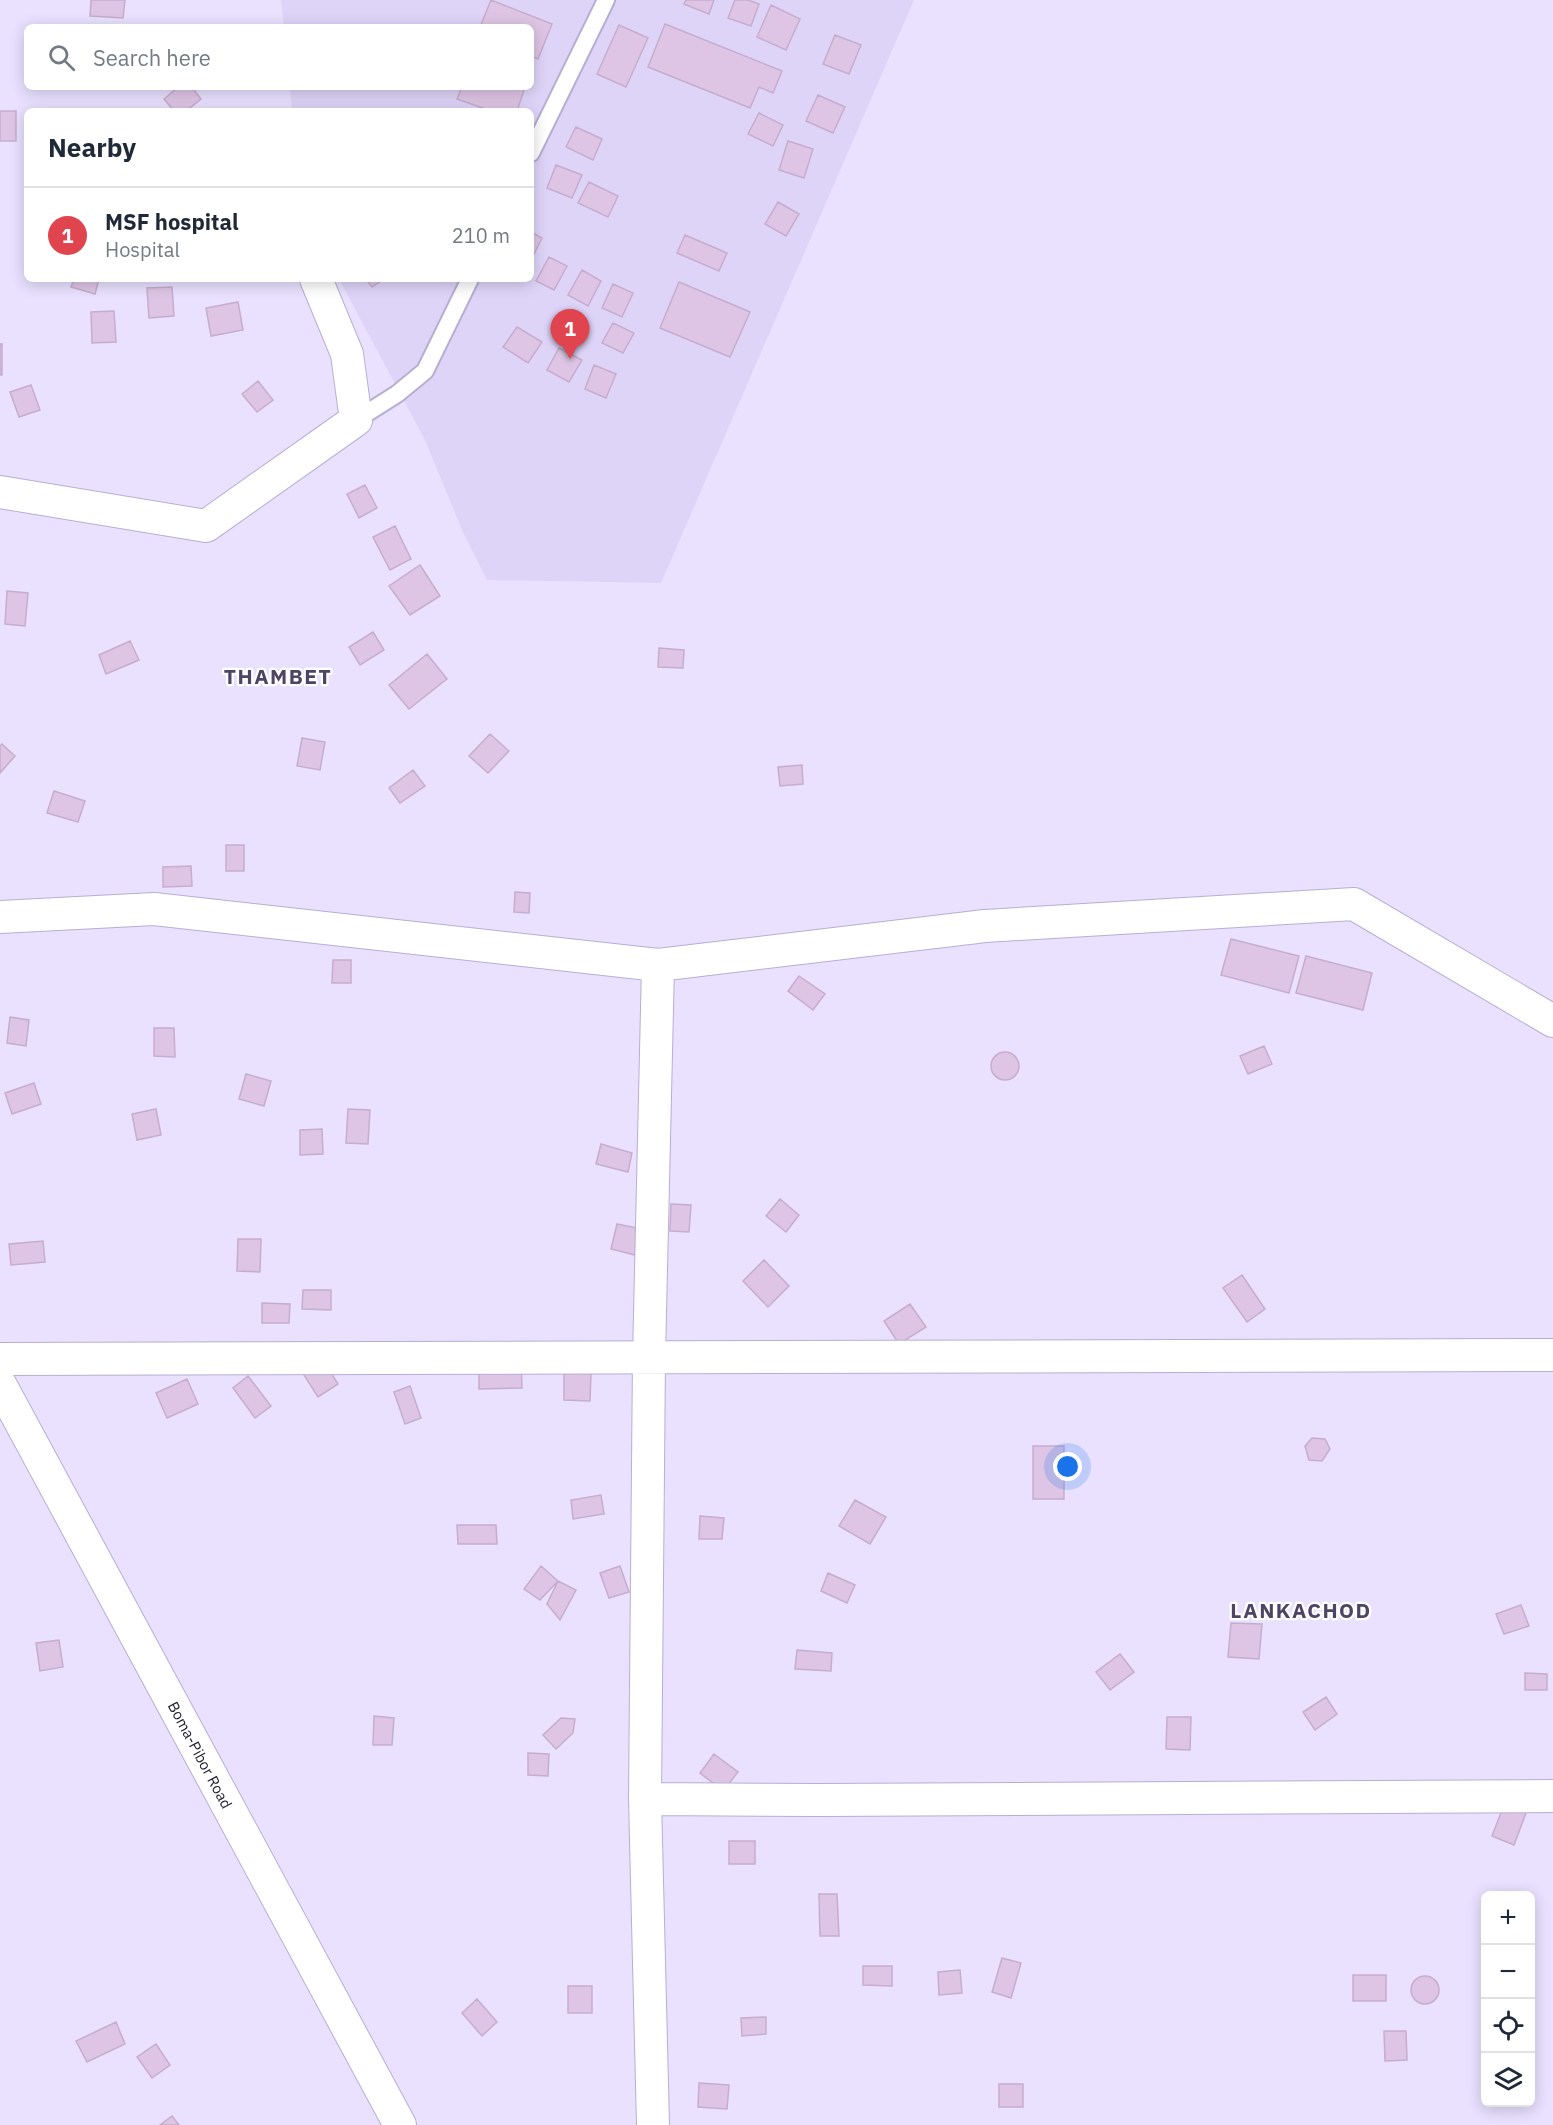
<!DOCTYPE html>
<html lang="en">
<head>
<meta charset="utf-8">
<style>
  :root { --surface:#fff; --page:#f2f2f3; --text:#1f2937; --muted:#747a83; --line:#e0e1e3; --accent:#1a73e8 }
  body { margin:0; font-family:"IBM Plex Sans",sans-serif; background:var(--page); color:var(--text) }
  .controls { position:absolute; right:18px; bottom:18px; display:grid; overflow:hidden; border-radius:9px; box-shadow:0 3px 15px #0003 }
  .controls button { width:54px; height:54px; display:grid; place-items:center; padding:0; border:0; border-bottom:2px solid var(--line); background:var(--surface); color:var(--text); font:30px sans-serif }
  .you { position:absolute; left:1068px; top:1467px; width:21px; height:21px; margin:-15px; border:4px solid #fff; border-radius:50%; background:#1a73e8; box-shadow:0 0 0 9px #1a73e833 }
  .badge { display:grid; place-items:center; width:39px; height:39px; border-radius:50%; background:var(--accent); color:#fff; font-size:20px; font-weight:700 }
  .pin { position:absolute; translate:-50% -50px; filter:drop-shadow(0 2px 3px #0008) }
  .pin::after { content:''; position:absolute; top:32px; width:21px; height:18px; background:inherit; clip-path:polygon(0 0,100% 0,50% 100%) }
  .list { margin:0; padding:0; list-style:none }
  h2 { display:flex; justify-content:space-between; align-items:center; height:78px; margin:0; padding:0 24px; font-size:26px }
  h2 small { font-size:20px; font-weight:400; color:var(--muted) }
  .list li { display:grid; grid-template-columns:39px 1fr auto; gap:18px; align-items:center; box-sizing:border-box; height:96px; padding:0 24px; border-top:2px solid var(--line) }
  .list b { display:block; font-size:22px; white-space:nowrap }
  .list p { margin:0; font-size:20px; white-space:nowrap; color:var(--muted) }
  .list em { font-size:20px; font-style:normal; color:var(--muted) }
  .icon { flex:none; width:33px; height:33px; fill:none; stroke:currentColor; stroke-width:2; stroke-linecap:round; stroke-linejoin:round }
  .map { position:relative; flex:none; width:1553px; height:2125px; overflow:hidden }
  .search { position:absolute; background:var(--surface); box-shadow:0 3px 15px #0003; left:24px; top:24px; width:510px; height:66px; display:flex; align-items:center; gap:15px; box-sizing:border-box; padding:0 21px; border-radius:9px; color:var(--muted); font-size:22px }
  .panel { position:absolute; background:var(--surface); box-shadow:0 3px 15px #0003; left:24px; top:108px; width:510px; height:174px; border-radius:9px }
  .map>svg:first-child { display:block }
  .built { fill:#ded4f8 }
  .building { fill:#dec5e5; stroke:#c6adcd; stroke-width:1.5 }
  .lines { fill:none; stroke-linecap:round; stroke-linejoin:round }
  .lane-casing { stroke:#b8aed2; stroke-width:20 }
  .street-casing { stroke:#b8aed2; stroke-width:34 }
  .lane { stroke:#fff; stroke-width:16 }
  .street { stroke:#fff; stroke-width:32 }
  .labels { text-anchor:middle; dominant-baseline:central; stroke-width:4.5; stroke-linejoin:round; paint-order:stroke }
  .street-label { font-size:15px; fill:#24202e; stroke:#fff }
  .district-label { font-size:21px; font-weight:bold; letter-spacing:1.5px; fill:#4e4463; stroke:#fff }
</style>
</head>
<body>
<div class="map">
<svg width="1553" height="2125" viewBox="0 0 1553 2125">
  <rect width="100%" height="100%" fill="#e9e1ff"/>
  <!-- built -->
  <path class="built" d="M281 0H914L661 583 487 580 462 530 425 440 339 279H531V111H292L290 87H531V27H284Z"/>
  <!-- building -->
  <path class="building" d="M91 0H125L123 18 90 16Z
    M491 0 552 24 538 59 531 56V27H480Z
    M686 0H714L709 14 684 4Z
    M735 0H748L759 4 751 26 728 18Z
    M771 5 800 19 786 50 757 37Z
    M665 24 782 71 773 93 759 87 750 108 648 67Z
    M619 25 648 38 626 87 597 74Z
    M835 35 861 45 849 74 823 64Z
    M178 87H192L201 99 186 111H174L164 99Z
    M462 87H525L517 111H491L457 99Z
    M818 95 845 107 833 133 806 121Z
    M0 111H16V141H0Z
    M759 113 783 125 773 146 748 134Z
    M576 127 602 139 593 160 566 147Z
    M788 141 813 149 804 178 779 170Z
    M556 165 582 175 572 198 547 188Z
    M589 182 618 196 608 217 578 203Z
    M778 202 799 214 786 236 765 224Z
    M531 232 542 238 531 260Z
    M685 235 727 253 719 271 677 253Z
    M549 257 567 266 554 290 536 281Z
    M582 270 601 281 588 306 568 295Z
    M74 279H99L95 294 71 287Z
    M366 279H384L372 287Z
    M679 282 750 312 730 357 660 328Z
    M613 284 633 293 622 317 602 308Z
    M172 287 174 316 149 318 147 288Z
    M238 302 243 330 211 336 206 308Z
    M114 311 116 342 92 343 91 312Z
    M613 323 634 333 623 353 602 343Z
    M517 327 542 342 528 363 503 347Z
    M0 344H2V375H0Z
    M559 348 582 360 569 382 547 370Z
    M594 365 616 374 606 398 585 389Z
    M258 381 273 400 257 412 242 394Z
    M31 385 40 410 19 417 10 392Z
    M365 485 377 508 359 518 347 494Z
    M395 526 411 559 390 570 373 537Z
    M420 565 440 596 410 615 389 586Z
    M7 591 28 593 25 626 5 624Z
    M373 632 384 650 360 665 349 647Z
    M130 641 139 660 106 674 99 655Z
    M659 648 684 650 683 668 658 667Z
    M427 654 447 679 409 709 389 685Z
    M490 734 509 751 488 773 469 756Z
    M302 738 325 742 320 770 297 766Z
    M2 744 15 756 0 773V746Z
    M802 765 803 784 780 786 778 767Z
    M413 770 425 786 400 803 389 788Z
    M54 791 85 801 78 822 47 813Z
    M226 845H244V871H226Z
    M191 866 192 886 163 887V867Z
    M515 892 530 893 529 913 514 912Z
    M1231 939 1299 956 1289 993 1221 975Z
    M1306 956 1372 973 1363 1010 1296 993Z
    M333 960H351V983H332Z
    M799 976 825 994 813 1010 788 991Z
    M10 1017 29 1020 26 1046 7 1043Z
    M154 1028H174L175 1057 154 1056Z
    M1264 1046 1272 1064 1248 1074 1240 1056Z
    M991 1066a14 14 0 1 1 28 0a14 14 0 1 1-28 0Z
    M246 1074 271 1081 264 1106 239 1099Z
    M34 1083 41 1104 12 1114 5 1093Z
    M156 1109 161 1135 137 1140 132 1114Z
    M348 1109 370 1110 368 1144 346 1143Z
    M322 1129 323 1154 300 1155V1130Z
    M601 1144 632 1153 628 1172 596 1164Z
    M780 1199 799 1215 786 1232 766 1216Z
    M671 1204 691 1205 689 1232 670 1231Z
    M617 1224 642 1229 635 1255 611 1249Z
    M238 1239H261L260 1272 237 1271Z
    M43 1241 45 1262 11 1265 9 1244Z
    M764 1260 789 1286 768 1307 743 1281Z
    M1242 1275 1265 1309 1247 1322 1223 1288Z
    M303 1290H331V1310L302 1309Z
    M262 1303 290 1304 289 1323H262Z
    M910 1304 926 1327 899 1344 884 1321Z
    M521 1358 522 1388 479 1389V1359Z
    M325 1363 338 1384 318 1397 304 1375Z
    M564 1372 591 1373 590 1401 564 1400Z
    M248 1376 271 1406 255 1418 233 1388Z
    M187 1379 198 1404 167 1418 156 1393Z
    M410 1386 421 1418 405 1424 394 1392Z
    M1312 1438 1325 1439 1330 1449 1322 1461 1309 1460 1305 1446Z
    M1033 1446H1064V1499H1033Z
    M601 1495 604 1514 573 1519 571 1500Z
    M855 1500 886 1517 870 1544 839 1526Z
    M700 1516 724 1518 722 1539H699Z
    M457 1525H496L497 1544H458Z
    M541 1566 558 1581 540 1600 524 1589Z
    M620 1566 629 1592 609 1598 600 1573Z
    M828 1573 855 1585 847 1603 821 1591Z
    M558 1581 576 1590 560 1620 547 1604Z
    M1521 1605 1529 1626 1504 1634 1496 1614Z
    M1231 1623 1262 1624 1259 1659 1228 1657Z
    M59 1640 63 1667 40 1671 36 1643Z
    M797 1650 832 1653 831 1671 795 1669Z
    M1120 1654 1134 1672 1110 1690 1096 1672Z
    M1525 1673 1547 1674V1690H1525Z
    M1326 1697 1337 1714 1315 1730 1303 1712Z
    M374 1716 394 1718 392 1745H373Z
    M1167 1717H1191L1190 1750 1166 1749Z
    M561 1718 575 1719 573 1733 556 1749 543 1735Z
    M528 1753 549 1754 548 1776 528 1775Z
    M714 1754 738 1772 723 1791 700 1773Z
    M1504 1805 1526 1813 1514 1845 1492 1836Z
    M729 1841H755V1864H729Z
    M819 1894H837L839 1936H820Z
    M1002 1958 1021 1963 1011 1998 992 1992Z
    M863 1966H892V1986L863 1985Z
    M960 1970 962 1993 939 1995 938 1972Z
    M1353 1975H1386V2001H1353Z
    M1411 1990a14 14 0 1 1 28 0a14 14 0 1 1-28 0Z
    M568 1986H592V2013H568Z
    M477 1999 497 2022 482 2036 462 2013Z
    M766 2017V2034L742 2036 741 2018Z
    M116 2022 125 2044 87 2062 76 2041Z
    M1384 2031H1406L1407 2060 1385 2061Z
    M156 2044 170 2065 152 2078 137 2057Z
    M699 2083 729 2085 727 2109 698 2107Z
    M999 2084H1023V2107H999Z
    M172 2116 179 2125H160Z"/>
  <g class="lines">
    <defs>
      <path id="lane" d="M531 153 606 0
        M356 420 397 394 425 371 470 279"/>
      <path id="street" d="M0 492 206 526 356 420 347 354 316 279
        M0 917 154 909 658 965 985 926 1354 904 1553 1021
        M0 1359 1553 1355
        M0 1384 400 2125
        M645 1799 649 1358 658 965
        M653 2125 645 1799 820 1800 1553 1796"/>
    </defs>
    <!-- lane casing -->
    <use href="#lane" class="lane-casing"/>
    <!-- street casing -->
    <use href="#street" class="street-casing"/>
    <!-- lane -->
    <use href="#lane" class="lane"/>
    <!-- street -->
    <use href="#street" class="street"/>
  </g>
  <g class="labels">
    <!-- street labels -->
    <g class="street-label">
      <text transform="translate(200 1755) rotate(62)">Boma-Pibor Road</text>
    </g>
    <!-- district labels -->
    <g class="district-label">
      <text x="278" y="676">THAMBET</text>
      <text x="1301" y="1610">LANKACHOD</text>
    </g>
  </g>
</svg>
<div class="controls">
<button>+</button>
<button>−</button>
<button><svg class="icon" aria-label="locate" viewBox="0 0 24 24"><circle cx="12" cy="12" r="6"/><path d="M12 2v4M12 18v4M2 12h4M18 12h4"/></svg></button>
<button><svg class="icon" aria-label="layers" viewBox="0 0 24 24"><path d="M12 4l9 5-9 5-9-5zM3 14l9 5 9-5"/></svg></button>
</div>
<div class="you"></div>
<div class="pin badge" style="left:570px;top:359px;background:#e0444e">1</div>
<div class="search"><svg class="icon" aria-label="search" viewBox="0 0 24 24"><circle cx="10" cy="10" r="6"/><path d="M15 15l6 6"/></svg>Search here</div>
<section class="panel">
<h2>Nearby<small></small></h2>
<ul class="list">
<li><span class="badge" style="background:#e0444e">1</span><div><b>MSF hospital</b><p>Hospital</p></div><em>210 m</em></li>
</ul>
</section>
</div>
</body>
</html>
